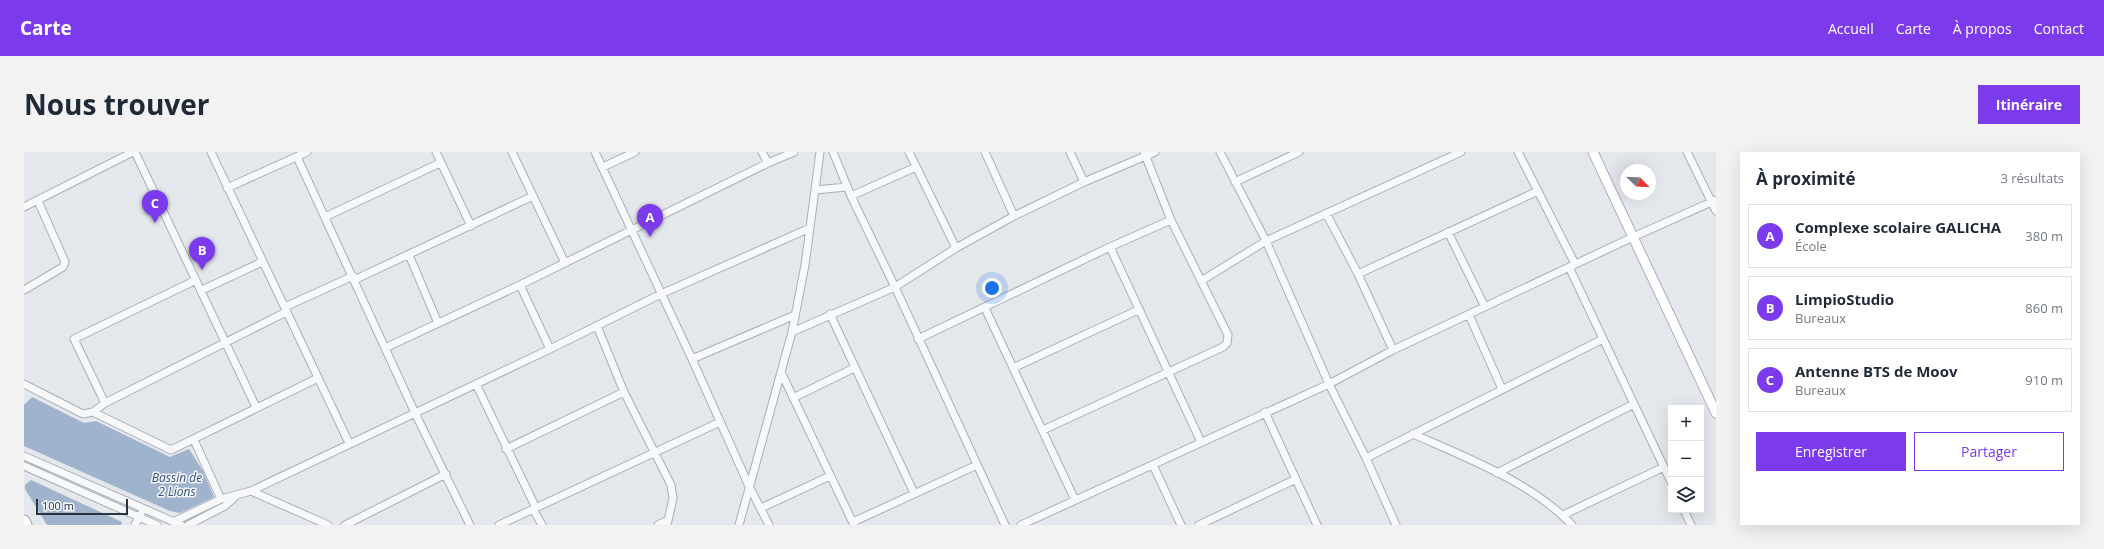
<!DOCTYPE html>
<html lang="fr">
<head>
<meta charset="utf-8">
<style>
  :root { --surface:#fff; --page:#f2f2f3; --text:#1f2937; --muted:#747a83; --line:#e0e1e3; --accent:#7c3aed }
  body { margin:0; font-family:"Open Sans",sans-serif; background:var(--page); color:var(--text) }
  .controls { position:absolute; right:12px; bottom:12px; display:grid; overflow:hidden; border-radius:0px; box-shadow:0 4px 16px #0002 }
  .controls button { width:36px; height:36px; display:grid; place-items:center; padding:0; border:0; border-bottom:1px solid var(--line); background:var(--surface); color:var(--text); font:20px sans-serif }
  .compass { position:absolute; left:1596px; top:12px; width:36px; height:36px; border-radius:50%; background:var(--surface); box-shadow:0 4px 16px #0002; rotate:114deg }
  .scale { position:absolute; left:12px; bottom:10px; width:92px; box-sizing:border-box; padding-left:4px; border:2px solid #2b3445; border-top:0; font-size:11px; line-height:14px; white-space:nowrap; color:#2b3445; -webkit-text-stroke:3px #f4f6f9; paint-order:stroke }
  .you { position:absolute; left:968px; top:136px; width:14px; height:14px; margin:-10px; border:3px solid #fff; border-radius:50%; background:#1a73e8; box-shadow:0 0 0 6px #1a73e833 }
  .badge { display:grid; place-items:center; width:26px; height:26px; border-radius:50%; background:var(--accent); color:#fff; font-size:13px; font-weight:700 }
  .pin { position:absolute; translate:-50% -33px; filter:drop-shadow(0 1px 2px #0008) }
  .pin::after { content:''; position:absolute; top:21px; width:14px; height:12px; background:inherit; clip-path:polygon(0 0,100% 0,50% 100%) }
  .list { margin:0; padding:0; list-style:none }
  h2 { display:flex; justify-content:space-between; align-items:center; height:52px; margin:0; padding:0 16px; font-size:17px }
  h2 small { font-size:13px; font-weight:400; color:var(--muted) }
  .list li { display:grid; grid-template-columns:26px 1fr auto; gap:12px; align-items:center; box-sizing:border-box; height:64px; margin:0 8px 8px; padding:0 8px; border:1px solid var(--line); border-radius:0px }
  .list b { display:block; font-size:15px; white-space:nowrap }
  .list p { margin:0; font-size:13px; white-space:nowrap; color:var(--muted) }
  .list em { font-size:13px; font-style:normal; color:var(--muted) }
  .actions { display:flex; gap:8px; padding:12px 16px }
  .actions a { flex:1; padding:9px 0; border:1px solid var(--accent); border-radius:0px; text-align:center; font-size:14px; color:var(--accent) }
  .actions .main { background:var(--accent); color:#fff }
  .icon { flex:none; width:22px; height:22px; fill:none; stroke:currentColor; stroke-width:2; stroke-linecap:round; stroke-linejoin:round }
  .map { position:relative; flex:none; width:1692px; height:373px; overflow:hidden; border-radius:0px }
  header { display:flex; align-items:center; gap:24px; box-sizing:border-box; height:56px; padding:0 20px; background:var(--accent); color:#fff }
  header strong { font-size:19px }
  nav { display:flex; gap:22px; margin-inline-start:auto; font-size:14px }
  .intro { display:flex; align-items:center; justify-content:space-between; box-sizing:border-box; height:96px; padding:0 24px }
  h1 { margin:0; font-size:28px }
  .button { padding:10px 18px; border-radius:0px; background:var(--accent); color:#fff; font-size:14px; font-weight:700 }
  main { display:flex; gap:24px; padding:0 24px }
  aside { flex:1; background:var(--surface); border-radius:0px; box-shadow:0 4px 16px #0002 }
  .map>svg:first-child { display:block }
  .water { fill:#9fb4cc }
  .lines { fill:none; stroke-linecap:round; stroke-linejoin:round }
  .street-casing { stroke:#a9aeb7; stroke-width:9 }
  .secondary-casing { stroke:#a9aeb7; stroke-width:11 }
  .primary-casing { stroke:#a3abb8; stroke-width:13 }
  .street { stroke:#f7f8fa; stroke-width:7 }
  .secondary { stroke:#fff; stroke-width:9 }
  .primary { stroke:#fff; stroke-width:11 }
  .labels { text-anchor:middle; dominant-baseline:central; stroke-width:3; stroke-linejoin:round; paint-order:stroke }
  .water-label { font-size:12px; font-style:italic; fill:#34527a; stroke:#f4f6f9 }
</style>
</head>
<body>
<header>
<strong>Carte</strong>
<nav><a>Accueil</a><a>Carte</a><a>À propos</a><a>Contact</a></nav>
</header>
<div class="intro"><h1>Nous trouver</h1><a class="button">Itinéraire</a></div>
<main>
<div class="map">
<svg width="1692" height="373" viewBox="0 0 1692 373">
  <rect width="100%" height="100%" fill="#e4e7ec"/>
  <!-- water -->
  <path class="water" d="M8 245 60 271 72 269 146 305 165 297 179 319 190 345 156 361 146 359 0 294V253Z
    M7 328 98 370 97 373H23L1 337V333Z"/>
  <g class="lines">
    <defs>
      <path id="street" d="M111 0 232 255
        M187 0 325 291
        M412 0 447 74
        M488 0 541 111
        M571 0 668 207 725 334 745 373
        M738 0 744 11
        M809 0 827 44 871 135 981 373
        M885 0 932 96
        M961 0 990 64
        M1046 0 1060 30
        M1196 0 1242 89 1305 232 1342 306 1372 373
        M1494 0 1551 112
        M1663 0 1692 59
        M273 5 391 261 446 373
        M579 15 611 0
        M1211 30 1275 0
        M203 36 283 0
        M791 38 823 35
        M827 44 892 15
        M0 55 109 0
        M1302 61 1334 122 1369 198
        M301 65 416 11
        M1424 80 1461 155
        M1086 95 1177 290
        M385 103 414 171
        M1545 115 1647 330
        M1334 122 1514 39
        M330 128 509 44
        M1177 129 1242 89 1437 0
        M496 133 526 197
        M0 138 39 115 41 110 14 49
        M178 138 238 110
        M261 155 329 124
        M961 156 1051 348
        M806 162 890 341
        M1445 163 1478 237
        M573 174 600 240 647 333 649 346 643 373
        M768 180 871 135 932 96 990 64 1060 30 1131 0
        M894 187 1086 95 1147 68
        M361 196 496 133 744 11 770 0
        M668 207 771 163
        M989 216 1114 158
        M757 220 830 373
        M0 232 59 262 69 260 147 298 294 226
        M452 232 512 356
        M769 246 830 216
        M81 251 50 187 172 128
        M69 260 81 251 262 160
        M1241 260 1293 373
        M1019 278 1199 195 1203 191 1204 183 1147 68 1120 0
        M1389 282C1441 305 1509 331 1548 373
        M170 288 197 347
        M482 297 600 240
        M0 304 157 373
        M1342 306 1579 187
        M1129 313 1157 373
        M0 314 133 373
        M1473 321 1610 252
        M227 339 304 373
        M737 356 806 324
        M509 357 518 373
        M1660 358 1667 373
        M1539 363 1640 315
        M151 369 197 347 227 339 526 197 637 142 786 76
        M829 370 953 313
        M111 373 117 362
        M164 373 201 354 211 345
        M321 373 422 322
        M475 373 696 270
        M634 373 644 368
        M715 373 768 180 781 113 796 0
        M997 373 1305 232 1369 198 1609 85 1692 48
        M1175 373 1272 327"/>
      <path id="secondary" d="M1569 0 1692 261"/>
      <path id="primary" d="M0 369 2 373"/>
    </defs>
    <!-- street casing -->
    <use href="#street" class="street-casing"/>
    <!-- secondary casing -->
    <use href="#secondary" class="secondary-casing"/>
    <!-- primary casing -->
    <use href="#primary" class="primary-casing"/>
    <!-- street -->
    <use href="#street" class="street"/>
    <!-- secondary -->
    <use href="#secondary" class="secondary"/>
    <!-- primary -->
    <use href="#primary" class="primary"/>
  </g>
  <g class="labels">
    <!-- water labels -->
    <g class="water-label">
      <text x="153" y="325">Bassin de<tspan x="153" dy="14">2 Lions</tspan></text>
    </g>
  </g>
</svg>
<div class="controls">
<button>+</button>
<button>−</button>
<button><svg class="icon" aria-label="layers" viewBox="0 0 24 24"><path d="M12 4l9 5-9 5-9-5zM3 14l9 5 9-5"/></svg></button>
</div>
<svg class="compass" viewBox="-18 -18 36 36"><path d="M0-13l5 13h-10z" fill="#e53935"/><path d="M0 13l5-13h-10z" fill="#747a83"/></svg>
<div class="scale">100 m</div>
<div class="you"></div>
<div class="pin badge" style="left:626px;top:85px">A</div>
<div class="pin badge" style="left:178px;top:118px">B</div>
<div class="pin badge" style="left:131px;top:71px">C</div>
</div>
<aside>
<h2>À proximité<small>3 résultats</small></h2>
<ul class="list">
<li><span class="badge">A</span><div><b>Complexe scolaire GALICHA</b><p>École</p></div><em>380 m</em></li>
<li><span class="badge">B</span><div><b>LimpioStudio</b><p>Bureaux</p></div><em>860 m</em></li>
<li><span class="badge">C</span><div><b>Antenne BTS de Moov</b><p>Bureaux</p></div><em>910 m</em></li>
</ul>
<div class="actions"><a class="main">Enregistrer</a><a>Partager</a></div>
</aside>
</main>
</body>
</html>
